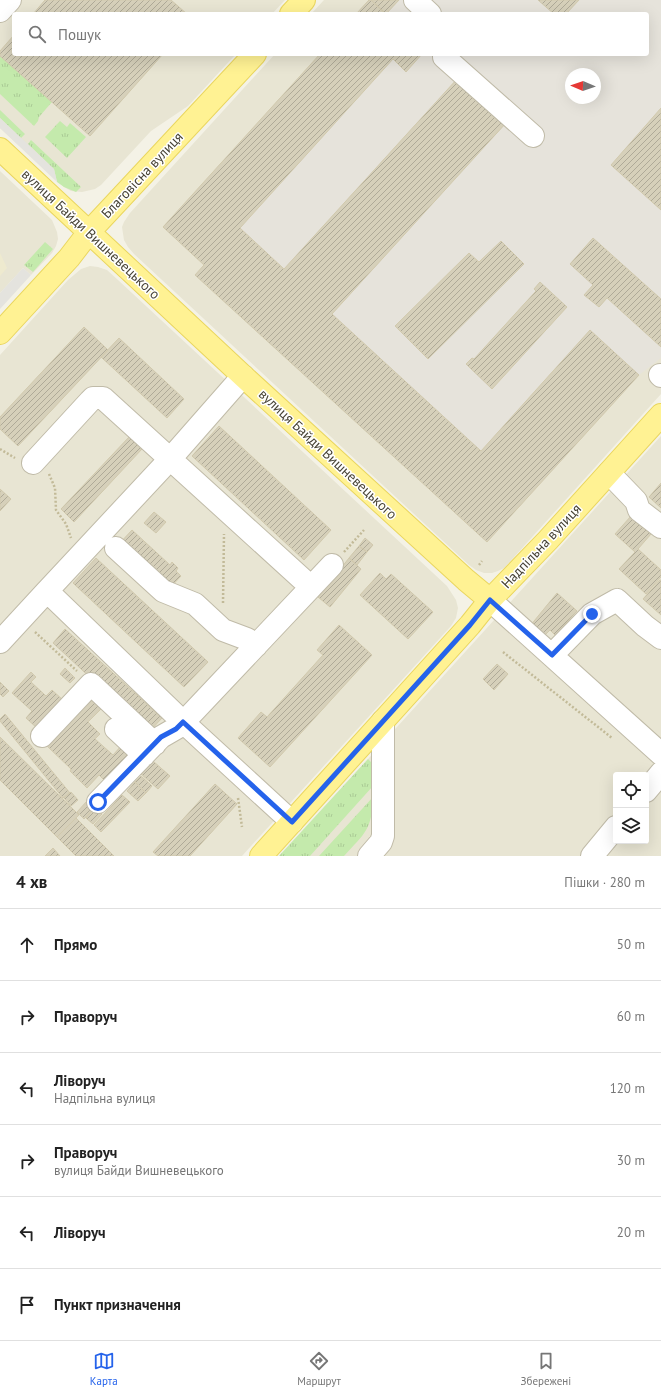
<!DOCTYPE html>
<html lang="uk">
<head>
<meta charset="utf-8">
<style>
  :root { --surface:#fff; --page:#f6f6f6; --text:#222; --muted:#767676; --line:#e0e0e0; --accent:#2563eb }
  body { margin:0; font-family:"PT Sans",sans-serif; background:var(--page); color:var(--text) }
  .controls { position:absolute; right:12px; bottom:12px; display:grid; overflow:hidden; border-radius:4px; box-shadow:0 4px 16px #0002 }
  .controls button { width:36px; height:36px; display:grid; place-items:center; padding:0; border:0; border-bottom:1px solid var(--line); background:var(--surface); color:var(--text); font:20px sans-serif }
  .compass { position:absolute; left:565px; top:68px; width:36px; height:36px; border-radius:50%; background:var(--surface); box-shadow:0 4px 16px #0002; rotate:272deg }
  .stop { position:absolute; width:12px; height:12px; margin:-9px; border:3px solid #2563eb; border-radius:50%; background:#fff }
  .stop.end { background:#2563eb; border-color:#fff; box-shadow:0 1px 4px #0008 }
  .list { margin:0; padding:0; list-style:none }
  h2 { display:flex; justify-content:space-between; align-items:center; height:52px; margin:0; padding:0 16px; font-size:17px }
  h2 small { font-size:13px; font-weight:400; color:var(--muted) }
  .list li { display:grid; grid-template-columns:26px 1fr auto; gap:12px; align-items:center; box-sizing:border-box; height:72px; padding:0 16px; border-top:1px solid var(--line) }
  .list b { display:block; font-size:15px; white-space:nowrap }
  .list p { margin:0; font-size:13px; white-space:nowrap; color:var(--muted) }
  .list em { font-size:13px; font-style:normal; color:var(--muted) }
  .icon { flex:none; width:22px; height:22px; fill:none; stroke:currentColor; stroke-width:2; stroke-linecap:round; stroke-linejoin:round }
  .map { position:relative; flex:none; width:661px; height:856px; overflow:hidden }
  .search { position:absolute; background:var(--surface); box-shadow:0 4px 16px #0002; left:12px; right:12px; top:12px; height:44px; display:flex; align-items:center; gap:10px; box-sizing:border-box; padding:0 14px; border-radius:4px; color:var(--muted); font-size:15px }
  .sheet { height:484px; background:var(--surface) }
  nav { display:flex; justify-content:space-around; align-items:center; box-sizing:border-box; height:56px; border-top:1px solid var(--line); background:var(--surface); font-size:11px; color:var(--muted) }
  nav a { display:grid; justify-items:center; gap:2px }
  nav .on { color:var(--accent) }
  .map>svg:first-child { display:block }
  .residential { fill:#e8e5d3; fill-rule:evenodd }
  .industrial { fill:#e6e3db; fill-rule:evenodd }
  .education { fill:#eeeacf }
  .grass { fill:url(#grass-tufts) }
  .parking { fill:#e4e3de }
  .building { fill:url(#building-hatch); stroke:#d1c9ad }
  .lines { fill:none; stroke-linecap:round; stroke-linejoin:round }
  .minor-casing { stroke:#c0bba8; stroke-width:24 }
  .major-casing { stroke:#ead65e; stroke-width:24 }
  .path { stroke:#c2ba98; stroke-width:2.5; stroke-dasharray:2 2; stroke-linecap:butt }
  .minor { stroke:#fff; stroke-width:22 }
  .major { stroke:#fff293; stroke-width:22 }
  .route { stroke:#2563eb; stroke-width:5 }
  .labels { text-anchor:middle; dominant-baseline:central; stroke-width:3; stroke-linejoin:round; paint-order:stroke }
  .street-label { font-size:14px; fill:#474335; stroke:#fff }
</style>
</head>
<body>
<div class="map">
<svg width="661" height="856" viewBox="0 0 661 856">
  <defs>
    <pattern id="grass-tufts" width="24" height="20" patternUnits="userSpaceOnUse"><rect width="24" height="20" fill="#c4eaac"/><path d="M3 7l-1-3M5 7V3M7 7l1-3M15 17l-1-3M17 17v-4M19 17l1-3" fill="none" stroke="#aaca95"/></pattern>
    <pattern id="building-hatch" width="6" height="6" patternUnits="userSpaceOnUse"><rect width="6" height="6" fill="#d6d0ba"/><path d="M-1 1l2-2M0 6l6-6M5 7l2-2" fill="none" stroke="#afaa98"/></pattern>
  </defs>
  <rect width="100%" height="100%" fill="#f4f2e6"/>
  <!-- residential -->
  <path class="residential" d="M0 0H285L272 14H14V54H236L188 106 151 131 101 185 95 189 82 192 71 191 64 187 0 128Z
    M324 0H661V394L515 556 504 568 498 571 492 573H484L476 570 469 565 134 254 128 247 124 240 122 227 124 222 130 213 275 54H647V14H311ZM571 74H595V98H571Z
    M0 171 52 220 57 232 58 239 56 246 52 253 31 275 23 268 0 293Z
    M90 266 98 267 107 270 118 280 447 586 456 600 458 608 456 618 451 626 242 856H0V355L68 280 81 269Z
    M661 436V856H280ZM616 775H646V841H616Z"/>
  <!-- industrial -->
  <path class="industrial" d="M369 0H661V358L639 375 487 542 195 275 204 265 163 227 320 54H647V14H356ZM571 74H595V98H571Z"/>
  <!-- education -->
  <path class="education" d="M0 253 7 268 0 276Z"/>
  <!-- grass -->
  <path class="grass" d="M0 56 52 102 39 117 38 121 34 126 0 94Z
    M0 110 25 134 21 138 0 118Z
    M60 121 67 127 70 123 86 137 67 158 45 137Z
    M31 140 81 187 76 192 64 187 57 182 54 169 28 144Z
    M45 242 53 249 33 272 24 265Z
    M368 759 373 764V786L310 856H279Z
    M373 797C372 830 365 833 344 856H319Z"/>
  <!-- parking -->
  <path class="parking" d="M0 118 54 169 57 182 0 128Z
    M23 268 31 275 0 309V293Z"/>
  <!-- building -->
  <path class="building" d="M45 0H171L187 14H33Z
    M369 0H371L386 14H356Z
    M371 0H399L386 14Z
    M538 0H579L566 14H554Z
    M14 35V54H163L90 136 0 56V51Z
    M320 54H422L406 72 393 59 240 228 284 269 457 79 506 123 332 314 481 451 590 330 639 375 487 542 195 275 204 265 163 227Z
    M661 108V210L611 165Z
    M593 238 661 299V347L607 298 599 307 584 295 593 285 570 264Z
    M501 241 524 264 428 359 395 326 469 253 479 262Z
    M540 282 567 307 492 389 466 364 472 358 474 359 536 291 534 289Z
    M84 327 108 350 18 446 0 429V417Z
    M119 338 184 399 167 418 101 357Z
    M219 426 331 530 304 560 192 456Z
    M129 437 142 449 74 522 61 509Z
    M661 483V508L649 497Z
    M0 489 11 499 0 511Z
    M154 512 166 522 156 533 144 523Z
    M631 516 651 534 638 549 661 570V577L646 594 619 569 635 552 615 534Z
    M132 530 170 565 172 562 178 568 176 571 181 576 168 590 119 544Z
    M365 538 373 545 367 552 359 546Z
    M359 546 367 552 357 565 349 558Z
    M96 558 208 662 184 687 73 583Z
    M349 558 361 569 330 607 318 597Z
    M380 573 386 579 391 574 433 612 408 639 360 595Z
    M660 580H661V615L643 599Z
    M557 593 577 611 555 635 550 630 543 637 530 626Z
    M339 625 372 655 270 767 238 738 261 712 267 717 323 655 317 650Z
    M65 629 162 718 149 732 53 643Z
    M497 664 508 674 494 690 483 679Z
    M65 668 75 678 70 683 60 674Z
    M31 672 36 677 31 682 46 696 52 690 64 701 38 729 26 718 32 711 12 693Z
    M0 682 9 691 3 697 0 694Z
    M93 695 104 706 88 722 100 734 95 739 113 755 122 745 133 755 107 783 99 775 87 788 70 771 71 769 46 745Z
    M5 714 70 793 63 798 0 721V719Z
    M0 737 79 815 57 837 0 780Z
    M153 761 170 776 158 789 141 774Z
    M141 776 152 786 146 793 135 782Z
    M135 782 146 793 138 801 127 791Z
    M215 784 237 804 190 856H158L153 852Z
    M71 792 78 800 71 806 64 798Z
    M122 795 130 802 101 832 94 825Z
    M88 800 95 807 84 819 77 812Z
    M95 807 102 814 93 824 86 818Z
    M76 818 114 856H76L57 837Z
    M53 848 60 856H45Z"/>
  <g class="lines">
    <defs>
      <path id="minor" d="M415 0 430 14
        M0 11 10 0
        M444 54V57L533 136
        M660 375 661 376
        M243 376 171 458 47 591 183 722 292 822
        M33 463 90 401 93 398H103L311 587
        M609 473 636 501 639 510 661 527
        M116 548 163 591 195 604 223 630 247 639 256 646
        M490 600 661 754
        M0 642 47 591
        M552 655 592 614 617 600 645 626 661 638
        M116 729 144 755
        M42 736 91 684 155 744
        M646 791 661 773
        M98 802 161 737 180 726 332 565
        M369 856 381 842 383 836V721
        M592 856 616 827"/>
      <path id="major" d="M291 14 304 0
        M0 149 243 376 466 580 490 600
        M0 333 69 258 89 232 255 54
        M261 856 470 625 490 600 548 540 661 415"/>
    </defs>
    <!-- minor casing -->
    <use href="#minor" class="minor-casing"/>
    <!-- major casing -->
    <use href="#major" class="major-casing"/>
    <!-- path -->
    <path class="path" d="M0 449 15 458
      M49 474 55 488 56 510 66 524 71 538
      M344 552 364 530
      M479 565 482 561
      M223 603 224 534
      M35 632 77 671
      M503 652 612 738
      M238 798 242 827"/>
    <!-- minor -->
    <use href="#minor" class="minor"/>
    <!-- major -->
    <use href="#major" class="major"/>
  </g>
  <g class="lines">
    <!-- route -->
    <path class="route" d="M98 802 161 737 176 729 183 722 292 822 470 625 490 600 552 655 592 614"/>
  </g>
  <g class="labels">
    <!-- street labels -->
    <g class="street-label">
      <text transform="translate(142 175) rotate(-47)">Благовісна вулиця</text>
      <text transform="translate(91 234) rotate(43)">вулиця Байди Вишневецького</text>
      <text transform="translate(328 454) rotate(43)">вулиця Байди Вишневецького</text>
      <text transform="translate(541 546) rotate(-47)">Надпільна вулиця</text>
    </g>
  </g>
</svg>
<div class="controls">
<button><svg class="icon" aria-label="locate" viewBox="0 0 24 24"><circle cx="12" cy="12" r="6"/><path d="M12 2v4M12 18v4M2 12h4M18 12h4"/></svg></button>
<button><svg class="icon" aria-label="layers" viewBox="0 0 24 24"><path d="M12 4l9 5-9 5-9-5zM3 14l9 5 9-5"/></svg></button>
</div>
<svg class="compass" viewBox="-18 -18 36 36"><path d="M0-13l5 13h-10z" fill="#e53935"/><path d="M0 13l5-13h-10z" fill="#767676"/></svg>
<div class="stop" style="left:98px;top:802px"></div>
<div class="stop end" style="left:592px;top:614px"></div>
<div class="search"><svg class="icon" aria-label="search" viewBox="0 0 24 24"><circle cx="10" cy="10" r="6"/><path d="M15 15l6 6"/></svg>Пошук</div>
</div>
<section class="sheet">
<h2>4 хв<small>Пішки · 280 m</small></h2>
<ul class="list">
<li><svg class="icon" aria-label="ahead" viewBox="0 0 24 24"><path d="M12 20V5M6 11l6-6 6 6"/></svg><div><b>Прямо</b></div><em>50 m</em></li>
<li><svg class="icon" aria-label="right" viewBox="0 0 24 24"><path d="M7 20v-9h11M14 6l5 5-5 5"/></svg><div><b>Праворуч</b></div><em>60 m</em></li>
<li><svg class="icon" aria-label="left" viewBox="0 0 24 24"><path d="M17 20v-9H6M10 6l-5 5 5 5"/></svg><div><b>Ліворуч</b><p>Надпільна вулиця</p></div><em>120 m</em></li>
<li><svg class="icon" aria-label="right" viewBox="0 0 24 24"><path d="M7 20v-9h11M14 6l5 5-5 5"/></svg><div><b>Праворуч</b><p>вулиця Байди Вишневецького</p></div><em>30 m</em></li>
<li><svg class="icon" aria-label="left" viewBox="0 0 24 24"><path d="M17 20v-9H6M10 6l-5 5 5 5"/></svg><div><b>Ліворуч</b></div><em>20 m</em></li>
<li><svg class="icon" aria-label="arrive" viewBox="0 0 24 24"><path d="M6 21V4h12l-3 4 3 4H6"/></svg><div><b>Пункт призначення</b></div></li>
</ul>
</section>
<nav>
<a class="on"><svg class="icon" aria-label="map" viewBox="0 0 24 24"><path d="M3 6l6-2 6 2 6-2v14l-6 2-6-2-6 2zM9 4v14M15 6v14"/></svg>Карта</a>
<a><svg class="icon" aria-label="directions" viewBox="0 0 24 24"><path d="M12 3l9 9-9 9-9-9zM9 14v-3h6M13 9l2 2-2 2"/></svg>Маршрут</a>
<a><svg class="icon" aria-label="saved" viewBox="0 0 24 24"><path d="M7 4h10v16l-5-4-5 4z"/></svg>Збережені</a>
</nav>
</body>
</html>
